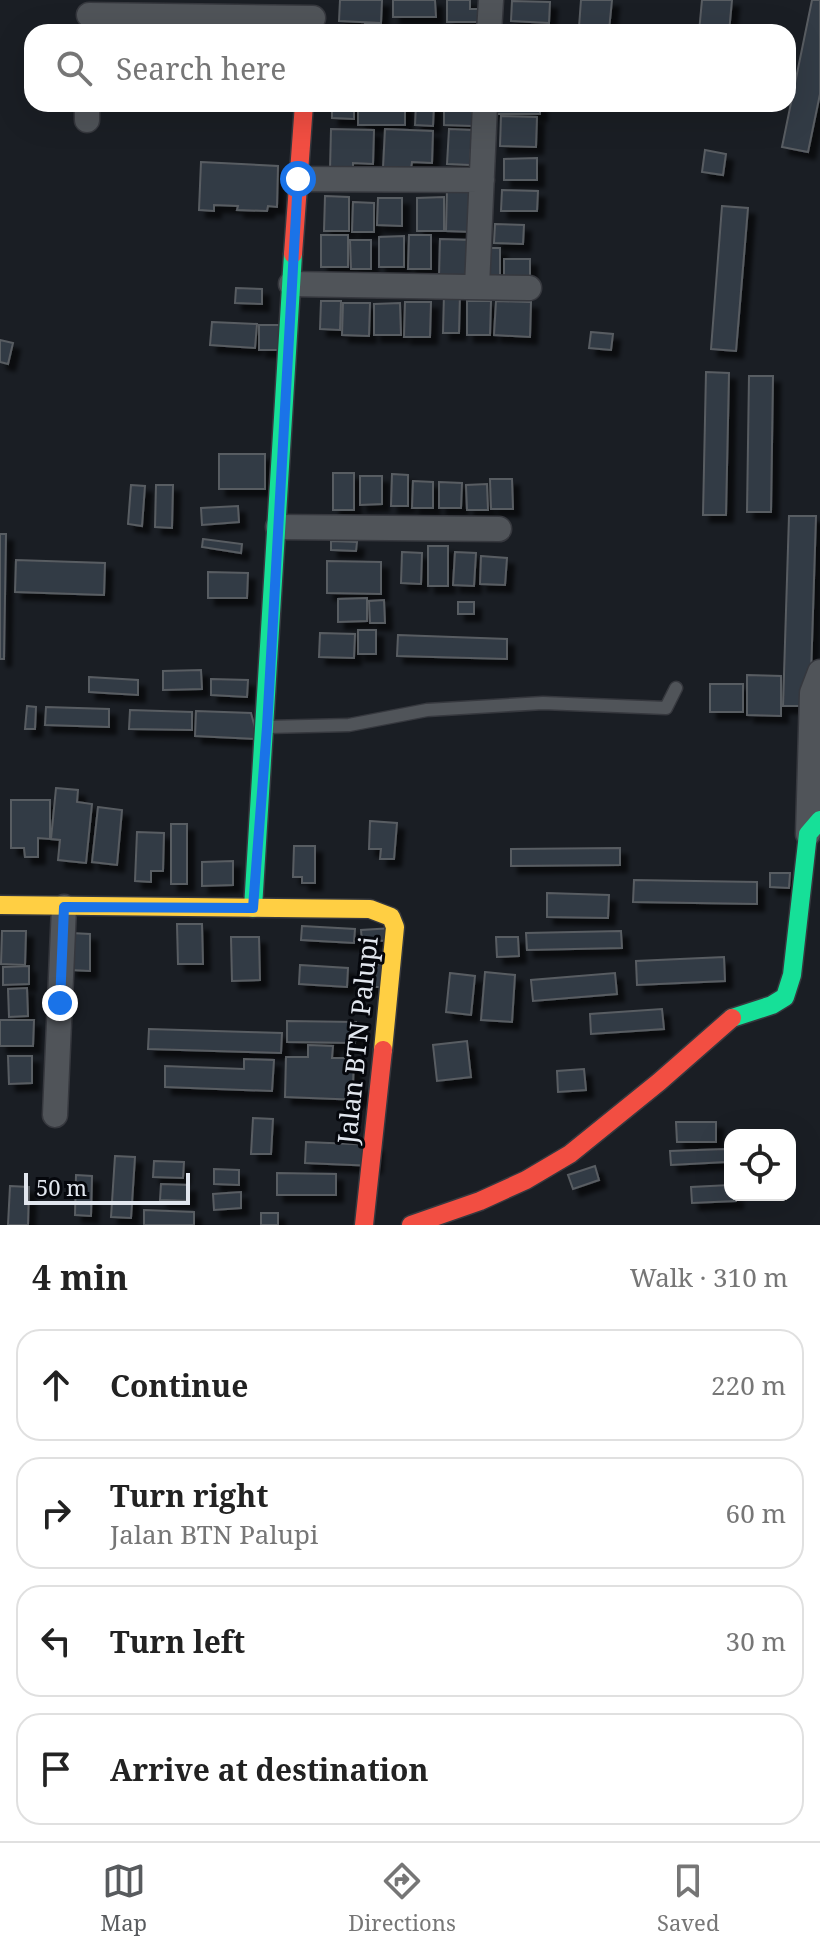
<!DOCTYPE html>
<html lang="en">
<head>
<meta charset="utf-8">
<style>
  :root { --surface:#fff; --page:#f2f2f2; --text:#222; --muted:#767676; --line:#e0e0e0; --accent:#585b5e }
  body { margin:0; font-family:"Noto Serif",serif; background:var(--page); color:var(--text) }
  .controls { position:absolute; right:24px; bottom:24px; display:grid; overflow:hidden; border-radius:16px; box-shadow:0 8px 32px #0002 }
  .controls button { width:72px; height:72px; display:grid; place-items:center; padding:0; border:0; border-bottom:2px solid var(--line); background:var(--surface); color:var(--text); font:40px sans-serif }
  .scale { position:absolute; left:24px; bottom:20px; width:166px; box-sizing:border-box; padding-left:8px; border:4px solid #e1e6ee; border-top:0; font-size:22px; line-height:28px; white-space:nowrap; color:#e1e6ee; -webkit-text-stroke:6px #05070c; paint-order:stroke }
  .stop { position:absolute; width:24px; height:24px; margin:-18px; border:6px solid #1a73e8; border-radius:50%; background:#fff }
  .stop.end { background:#1a73e8; border-color:#fff; box-shadow:0 2px 8px #0008 }
  .list { margin:0; padding:0; list-style:none }
  h2 { display:flex; justify-content:space-between; align-items:center; height:104px; margin:0; padding:0 32px; font-size:34px }
  h2 small { font-size:26px; font-weight:400; color:var(--muted) }
  .list li { display:grid; grid-template-columns:52px 1fr auto; gap:24px; align-items:center; box-sizing:border-box; height:112px; margin:0 16px 16px; padding:0 16px; border:2px solid var(--line); border-radius:24px }
  .list b { display:block; font-size:30px; white-space:nowrap }
  .list p { margin:0; font-size:26px; white-space:nowrap; color:var(--muted) }
  .list em { font-size:26px; font-style:normal; color:var(--muted) }
  .icon { flex:none; width:44px; height:44px; fill:none; stroke:currentColor; stroke-width:2; stroke-linecap:round; stroke-linejoin:round }
  .map { position:relative; flex:none; width:820px; height:1225px; overflow:hidden }
  .search { position:absolute; background:var(--surface); box-shadow:0 8px 32px #0002; left:24px; right:24px; top:24px; height:88px; display:flex; align-items:center; gap:20px; box-sizing:border-box; padding:0 28px; border-radius:24px; color:var(--muted); font-size:30px }
  .sheet { height:616px; background:var(--surface) }
  nav { display:flex; justify-content:space-around; align-items:center; box-sizing:border-box; height:112px; border-top:2px solid var(--line); background:var(--surface); font-size:22px; color:var(--muted) }
  nav a { display:grid; justify-items:center; gap:4px }
  nav .on { color:var(--accent) }
  .map>svg:first-child { display:block }
  .building { fill:#333a44; stroke:#595d62; stroke-width:2; filter:url(#shadow) }
  .lines { fill:none; stroke-linecap:round; stroke-linejoin:round }
  .lane-casing { stroke:#36383e; stroke-width:15 }
  .street-casing { stroke:#36383e; stroke-width:27 }
  .fast-casing { stroke:#36383e; stroke-width:21 }
  .slow-casing { stroke:#36383e; stroke-width:21 }
  .jam-casing { stroke:#36383e; stroke-width:21 }
  .lane { stroke:#505459; stroke-width:12 }
  .street { stroke:#505459; stroke-width:24 }
  .fast { stroke:#16e098; stroke-width:18 }
  .slow { stroke:#ffcf43; stroke-width:18 }
  .jam { stroke:#f24e42; stroke-width:18 }
  .route { stroke:#1a73e8; stroke-width:10 }
  .labels { text-anchor:middle; dominant-baseline:central; stroke-width:6; stroke-linejoin:round; paint-order:stroke }
  .street-label { font-size:26px; fill:#e1e6ee; stroke:#05070c }
</style>
</head>
<body>
<div class="map">
<svg width="820" height="1225" viewBox="0 0 820 1225">
  <defs>
    <filter id="shadow"><feDropShadow dx="7" dy="7" stdDeviation="2" flood-color="#0009"/></filter>
  </defs>
  <rect width="100%" height="100%" fill="#1a1e24"/>
  <!-- building -->
  <path class="building" d="M340 0H382L381 23 339 21Z
    M393 0H435L436 17H393Z
    M447 0H470V9H482V22H447Z
    M581 0H612L609 30 579 27Z
    M702 0H732L729 32H699Z
    M812 0H820V94L808 152 782 147Z
    M512 1 550 2 549 23 511 21Z
    M365 24 394 26V32H365Z
    M332 104H354V119L332 118Z
    M358 104H405V125H358Z
    M416 104H434L433 126 415 125Z
    M444 104H472V126L444 125Z
    M493 104H540V114H493Z
    M501 116 537 117 536 147 500 146Z
    M331 129 374 130 373 164 353 163V171L330 170Z
    M385 129 433 131 432 163 412 162 411 169 383 168Z
    M449 129 472 130 470 165 447 164Z
    M705 150 726 154 723 175 702 172Z
    M537 158V180H504V159Z
    M201 162 278 166 277 207 268 206 267 211 237 210 238 206 214 205V211L199 210Z
    M447 188H473L472 232 446 231Z
    M502 190 538 191 537 211H501Z
    M325 196 349 197V231H324Z
    M444 197V231H417V198Z
    M378 198H402V226L377 225Z
    M353 202 374 203V232H352Z
    M722 206 748 208 736 351 711 349Z
    M495 224 524 225 523 244 494 243Z
    M321 235H348V267H321Z
    M409 235H431V269H408Z
    M404 236V267H379V237Z
    M440 239 472 240 471 278 439 277Z
    M350 240H371V269H351Z
    M488 248H500V278L488 279Z
    M504 259H530V279L504 278Z
    M236 288 262 289V304L235 303Z
    M444 293H460L459 333H443Z
    M321 301H341L340 330 320 329Z
    M467 301H491L490 335H467Z
    M496 301 531 302 530 337 494 335Z
    M405 302H431L430 337H404Z
    M343 303H370L369 336 342 335Z
    M400 303 401 335H374V304Z
    M212 322 257 324 255 348 210 345Z
    M259 325H282V350H259Z
    M591 332 613 334 611 350 589 348Z
    M0 340 13 343 8 364 0 362Z
    M706 372 729 373 726 515H703Z
    M749 376H773L771 512H747Z
    M219 454H265V489H219Z
    M333 473H354V510H333Z
    M392 474 408 475V506H391Z
    M360 476H382V504L360 505Z
    M490 479H512L513 509H491Z
    M413 481 433 482V508H412Z
    M439 482 462 483 461 508H439Z
    M487 484 488 510H467L466 485Z
    M131 485 145 486 142 526 128 524Z
    M156 485H173L172 528 155 527Z
    M238 506 239 522 202 525 201 508Z
    M789 516H816L810 706H783Z
    M0 534H6L4 659H0Z
    M203 539 242 544 241 553 202 547Z
    M331 541 357 542 356 551 331 550Z
    M428 546H448V586H428Z
    M402 552 422 553 421 584 401 583Z
    M455 552 476 553 474 586 453 585Z
    M481 556 507 558 505 585 480 584Z
    M16 560 105 563 104 595 15 592Z
    M327 561 381 562V594L327 593Z
    M208 572 248 573 247 598H208Z
    M367 598V621L338 622V599Z
    M384 600 385 623H370L369 601Z
    M458 602H474V614H458Z
    M358 630H376V654H358Z
    M320 633 355 634 354 658 319 657Z
    M398 635 507 639V659L397 656Z
    M201 670 202 689 163 690V671Z
    M747 675 781 676V716L747 715Z
    M89 677 138 680V695L89 692Z
    M211 679 248 680 247 697 211 695Z
    M710 684H743V712H710Z
    M27 706 36 707 35 729H25Z
    M46 707 109 709V727L45 725Z
    M130 710 192 712V730L129 729Z
    M196 711 251 713 258 739 195 736Z
    M56 788 78 790 77 802 92 804 86 863 58 860 60 840 51 839Z
    M11 800H50V839L38 838V857H25L24 848H11Z
    M98 807 122 810 117 865 92 862Z
    M370 821 397 823 394 859H380L381 849H369Z
    M171 824H187V884H171Z
    M137 832 164 833 163 871H151V882L135 881Z
    M294 846H315V883H302V877H293Z
    M620 848V865L511 866V849Z
    M233 861V885L202 886V862Z
    M770 873H790L789 888 770 887Z
    M634 880 757 882V904L633 902Z
    M547 893 609 895 608 918 547 917Z
    M177 924H202L203 964H178Z
    M302 926 355 929 354 943 301 940Z
    M393 928 394 940 362 942 361 930Z
    M2 931H26L25 965 1 964Z
    M621 931 622 948 527 950 526 933Z
    M71 933 90 934V971L70 970Z
    M231 937H259L260 980 232 981Z
    M496 937H518L519 956 497 957Z
    M724 957 725 981 637 985 636 961Z
    M383 964 384 987H361V965Z
    M300 965 348 968 347 987 299 984Z
    M29 966V984L3 985V967Z
    M485 972 515 975 512 1022 481 1020Z
    M450 973 475 976 471 1015 446 1012Z
    M615 973 617 994 533 1001 531 980Z
    M27 988 28 1016 9 1017 8 989Z
    M662 1009 664 1029 591 1034 590 1014Z
    M0 1020H34L33 1046H0Z
    M287 1021 356 1022 355 1043 287 1042Z
    M149 1029 282 1033 281 1053 148 1049Z
    M467 1041 471 1077 437 1081 433 1045Z
    M308 1045 333 1046 332 1058H354L353 1085H362L361 1100 285 1097 286 1057H308Z
    M8 1056H32V1083L9 1084Z
    M244 1059 274 1060 272 1091 165 1087V1066L244 1069Z
    M584 1069 586 1090 558 1092 557 1071Z
    M253 1118 273 1119 271 1154H251Z
    M676 1122H716V1142H677Z
    M306 1142 376 1145 375 1166 305 1163Z
    M725 1149 726 1162 671 1165 670 1151Z
    M115 1156 135 1157 131 1218 111 1217Z
    M154 1161 184 1162 183 1178 153 1177Z
    M595 1166 599 1180 573 1189 568 1175Z
    M214 1169 239 1170V1185L214 1184Z
    M277 1173 336 1174V1195H277Z
    M76 1175 92 1176 91 1216 75 1215Z
    M161 1184 189 1185V1201L160 1200Z
    M730 1185V1195H736V1201L692 1203 691 1187Z
    M10 1186 29 1187 28 1225H8Z
    M241 1192V1208L214 1210 213 1194Z
    M144 1210 194 1212V1225H144Z
    M261 1213H278V1225H261Z"/>
  <g class="lines">
    <defs>
      <path id="lane" d="M267 727 349 725 427 710 543 703 666 708 676 688"/>
      <path id="street" d="M89 15 313 18
        M489 32 491 0
        M87 120V104
        M298 179 482 180
        M291 284 529 288
        M477 287 485 104
        M278 527 499 529
        M808 834 812 693 820 672
        M55 1115 64 907"/>
      <path id="fast" d="M253 908 293 254
        M732 1018 772 1005 785 997 792 975 808 834 820 820"/>
      <path id="slow" d="M0 905 370 909 391 917 395 927 383 1050"/>
      <path id="jam" d="M293 254 304 104
        M364 1225 383 1050
        M411 1225 480 1201 526 1180 570 1154 659 1082 732 1018"/>
    </defs>
    <!-- lane casing -->
    <use href="#lane" class="lane-casing"/>
    <!-- street casing -->
    <use href="#street" class="street-casing"/>
    <!-- fast casing -->
    <use href="#fast" class="fast-casing"/>
    <!-- slow casing -->
    <use href="#slow" class="slow-casing"/>
    <!-- jam casing -->
    <use href="#jam" class="jam-casing"/>
    <!-- lane -->
    <use href="#lane" class="lane"/>
    <!-- street -->
    <use href="#street" class="street"/>
    <!-- fast -->
    <use href="#fast" class="fast"/>
    <!-- slow -->
    <use href="#slow" class="slow"/>
    <!-- jam -->
    <use href="#jam" class="jam"/>
  </g>
  <g class="lines">
    <!-- route -->
    <path class="route" d="M60 1003 64 907 253 908 267 727 298 179"/>
  </g>
  <g class="labels">
    <!-- street labels -->
    <g class="street-label">
      <text transform="translate(357 1040) rotate(-84)">Jalan BTN Palupi</text>
    </g>
  </g>
</svg>
<div class="controls">
<button><svg class="icon" aria-label="locate" viewBox="0 0 24 24"><circle cx="12" cy="12" r="6"/><path d="M12 2v4M12 18v4M2 12h4M18 12h4"/></svg></button>
</div>
<div class="scale">50 m</div>
<div class="stop" style="left:298px;top:179px"></div>
<div class="stop end" style="left:60px;top:1003px"></div>
<div class="search"><svg class="icon" aria-label="search" viewBox="0 0 24 24"><circle cx="10" cy="10" r="6"/><path d="M15 15l6 6"/></svg>Search here</div>
</div>
<section class="sheet">
<h2>4 min<small>Walk · 310 m</small></h2>
<ul class="list">
<li><svg class="icon" aria-label="ahead" viewBox="0 0 24 24"><path d="M12 20V5M6 11l6-6 6 6"/></svg><div><b>Continue</b></div><em>220 m</em></li>
<li><svg class="icon" aria-label="right" viewBox="0 0 24 24"><path d="M7 20v-9h11M14 6l5 5-5 5"/></svg><div><b>Turn right</b><p>Jalan BTN Palupi</p></div><em>60 m</em></li>
<li><svg class="icon" aria-label="left" viewBox="0 0 24 24"><path d="M17 20v-9H6M10 6l-5 5 5 5"/></svg><div><b>Turn left</b></div><em>30 m</em></li>
<li><svg class="icon" aria-label="arrive" viewBox="0 0 24 24"><path d="M6 21V4h12l-3 4 3 4H6"/></svg><div><b>Arrive at destination</b></div></li>
</ul>
</section>
<nav>
<a class="on"><svg class="icon" aria-label="map" viewBox="0 0 24 24"><path d="M3 6l6-2 6 2 6-2v14l-6 2-6-2-6 2zM9 4v14M15 6v14"/></svg>Map</a>
<a><svg class="icon" aria-label="directions" viewBox="0 0 24 24"><path d="M12 3l9 9-9 9-9-9zM9 14v-3h6M13 9l2 2-2 2"/></svg>Directions</a>
<a><svg class="icon" aria-label="saved" viewBox="0 0 24 24"><path d="M7 4h10v16l-5-4-5 4z"/></svg>Saved</a>
</nav>
</body>
</html>
